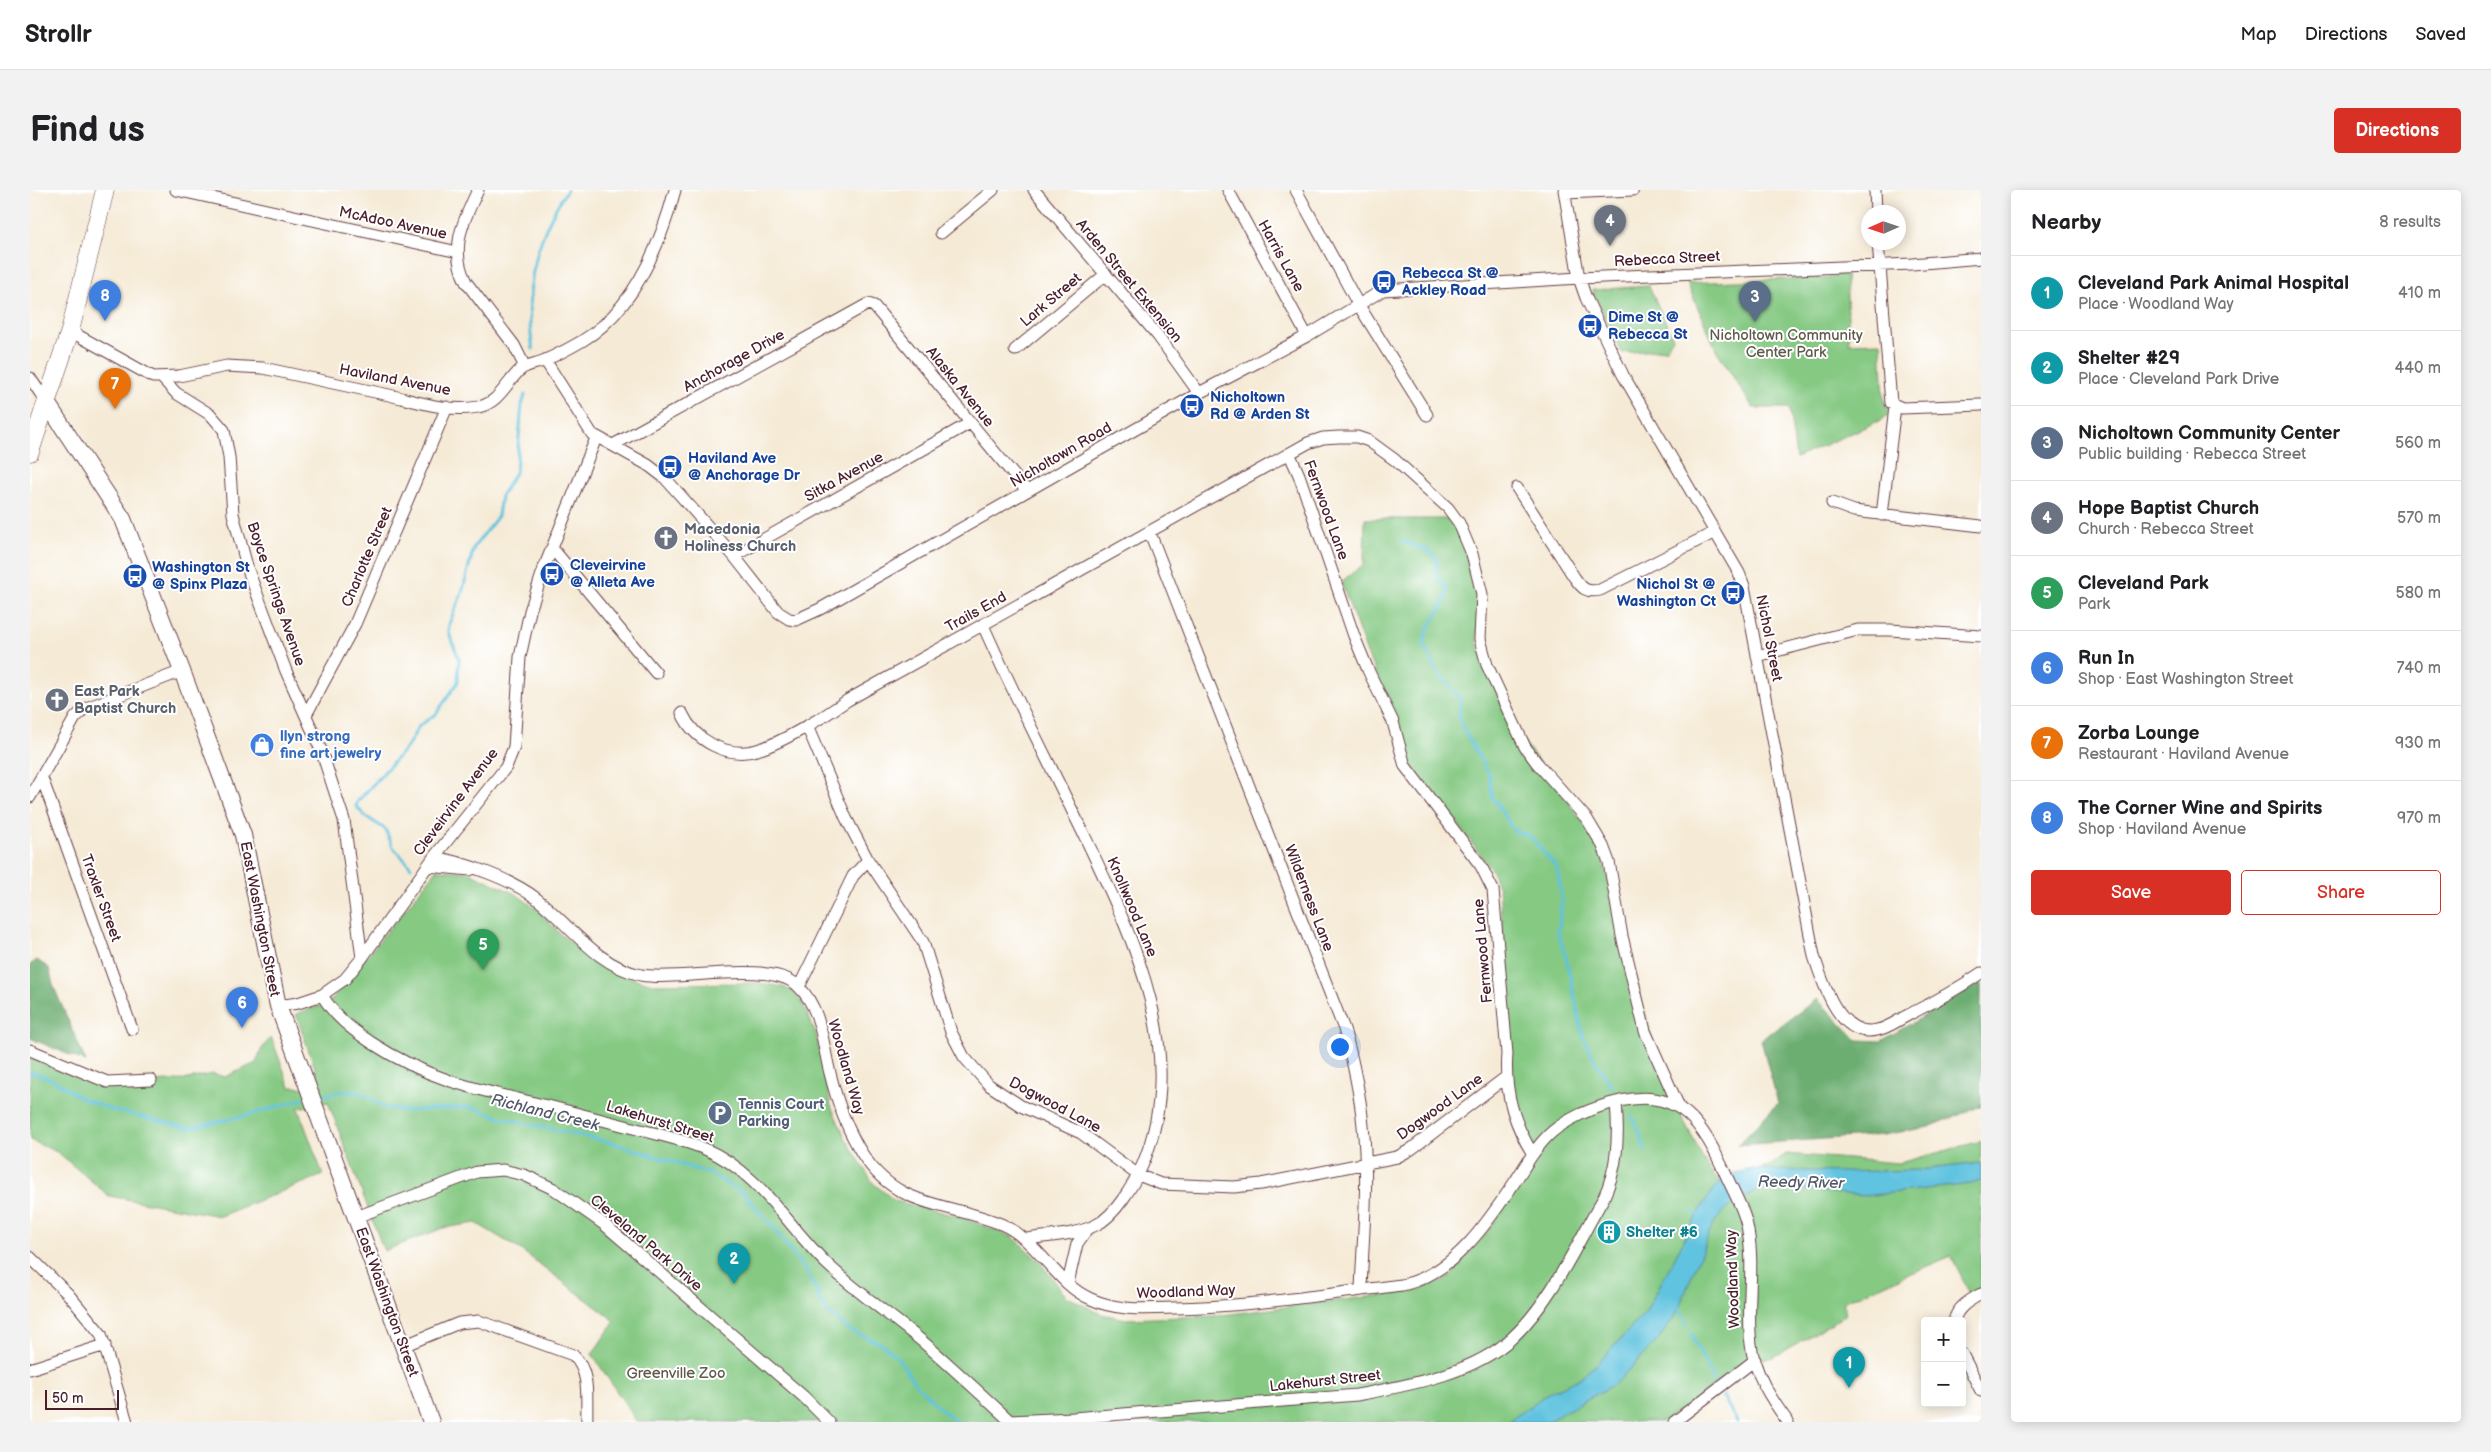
<!DOCTYPE html>
<html lang="en">
<head>
<meta charset="utf-8">
<style>
  :root { --surface:#fff; --page:#f2f2f2; --text:#202124; --muted:#757577; --line:#e0e0e0; --accent:#d93025 }
  body { margin:0; font-family:"Balsamiq Sans",sans-serif; background:var(--page); color:var(--text) }
  .controls { position:absolute; right:15px; bottom:15px; display:grid; overflow:hidden; border-radius:5px; box-shadow:0 2px 12px #0003 }
  .controls button { width:45px; height:45px; display:grid; place-items:center; padding:0; border:0; border-bottom:1px solid var(--line); background:var(--surface); color:var(--text); font:25px sans-serif }
  .compass { position:absolute; left:1831px; top:15px; width:45px; height:45px; border-radius:50%; background:var(--surface); box-shadow:0 2px 12px #0003; rotate:267deg }
  .scale { position:absolute; left:15px; bottom:12px; width:74px; box-sizing:border-box; padding-left:5px; border:2px solid #4a1f2b; border-top:0; font-size:14px; line-height:18px; white-space:nowrap; color:#4a1f2b; -webkit-text-stroke:4px #fff; paint-order:stroke }
  .you { position:absolute; left:1309px; top:856px; width:18px; height:18px; margin:-12px; border:4px solid #fff; border-radius:50%; background:#1a73e8; box-shadow:0 0 0 8px #1a73e833 }
  .badge { display:grid; place-items:center; width:32px; height:32px; border-radius:50%; background:var(--accent); color:#fff; font-size:16px; font-weight:700 }
  .pin { position:absolute; translate:-50% -41px; filter:drop-shadow(0 1px 2px #0008) }
  .pin::after { content:''; position:absolute; top:26px; width:18px; height:15px; background:inherit; clip-path:polygon(0 0,100% 0,50% 100%) }
  .list { margin:0; padding:0; list-style:none }
  h2 { display:flex; justify-content:space-between; align-items:center; height:65px; margin:0; padding:0 20px; font-size:21px }
  h2 small { font-size:16px; font-weight:400; color:var(--muted) }
  .list li { display:grid; grid-template-columns:32px 1fr auto; gap:15px; align-items:center; box-sizing:border-box; height:75px; padding:0 20px; border-top:1px solid var(--line) }
  .list b { display:block; font-size:19px; white-space:nowrap }
  .list p { margin:0; font-size:16px; white-space:nowrap; color:var(--muted) }
  .list em { font-size:16px; font-style:normal; color:var(--muted) }
  .actions { display:flex; gap:10px; padding:15px 20px }
  .actions a { flex:1; padding:11px 0; border:1px solid var(--accent); border-radius:5px; text-align:center; font-size:18px; color:var(--accent) }
  .actions .main { background:var(--accent); color:#fff }
  .map { position:relative; flex:none; width:1951px; height:1232px; overflow:hidden; border-radius:5px }
  header { display:flex; align-items:center; gap:30px; box-sizing:border-box; height:70px; padding:0 25px; background:var(--surface); border-bottom:1px solid var(--line) }
  header strong { font-size:24px }
  nav { display:flex; gap:28px; margin-inline-start:auto; font-size:18px }
  .intro { display:flex; align-items:center; justify-content:space-between; box-sizing:border-box; height:120px; padding:0 30px }
  h1 { margin:0; font-size:35px }
  .button { padding:12px 22px; border-radius:5px; background:var(--accent); color:#fff; font-size:18px; font-weight:700 }
  main { display:flex; gap:30px; padding:0 30px }
  aside { flex:1; background:var(--surface); border-radius:5px; box-shadow:0 2px 12px #0003 }
  .map>svg:first-child { display:block }
  .green { fill:#85c983; stroke:#687457 }
  .forest { fill:#6cad71; stroke:#5b664e }
  .water { fill:#61c3df; stroke:#567185 }
  .lines { fill:none; stroke-linecap:round; stroke-linejoin:round }
  .stream { stroke:#61c3df; stroke-width:3 }
  .street-casing { stroke:#643d44; stroke-width:13 }
  .secondary-casing { stroke:#643d44; stroke-width:18 }
  .primary-casing { stroke:#643d44; stroke-width:19 }
  .street { stroke:#fff; stroke-width:11 }
  .secondary { stroke:#fff; stroke-width:16 }
  .primary { stroke:#fff; stroke-width:18 }
  .labels { text-anchor:middle; dominant-baseline:central; stroke-width:4; stroke-linejoin:round; paint-order:stroke }
  .street-label { font-size:15px; fill:#4a1f2b; stroke:#fff }
  .transit-label { font-size:15px; font-weight:bold; fill:#164399; stroke:#fff; text-anchor:start }
  .park-label { font-size:15px; fill:#5f5a4a; stroke:#fff }
  .worship-label { font-size:15px; font-weight:bold; fill:#5b616d; stroke:#fff; text-anchor:start }
  .shop-label { font-size:15px; font-weight:bold; fill:#366cbe; stroke:#fff; text-anchor:start }
  .service-label { font-size:15px; font-weight:bold; fill:#4e5e75; stroke:#fff; text-anchor:start }
  .culture-label { font-size:15px; font-weight:bold; fill:#0d838f; stroke:#fff; text-anchor:start }
  .water-label { font-size:16px; font-style:italic; fill:#52586a; stroke:#fff }
</style>
</head>
<body>
<header>
<strong>Strollr</strong>
<nav><a>Map</a><a>Directions</a><a>Saved</a></nav>
</header>
<div class="intro"><h1>Find us</h1><a class="button">Directions</a></div>
<main>
<div class="map">
<svg width="1951" height="1232" viewBox="0 0 1951 1232">
  <rect width="100%" height="100%" fill="#fff"/>
  <filter id="ink" filterUnits="userSpaceOnUse"><feTurbulence type="fractalNoise" baseFrequency=".02" numOctaves="2"/><feDisplacementMap in="SourceGraphic" scale="10" xChannelSelector="R" yChannelSelector="G"/><feConvolveMatrix kernelMatrix="1 2 1 2 8 2 1 2 1" color-interpolation-filters="sRGB"/></filter>
  <filter id="wash" filterUnits="userSpaceOnUse"><feTurbulence type="fractalNoise" baseFrequency=".0096" numOctaves="4" result="noise"/><feDisplacementMap in="SourceGraphic" scale="20" xChannelSelector="R" yChannelSelector="G"/><feGaussianBlur stdDeviation="1.12" result="paint"/><feColorMatrix in="noise" values="0 0 0 0 0 0 0 0 0 0 0 0 0 0 0 0 0 1.4 0 .05"/><feComposite in="paint" operator="in"/></filter>
  <g filter="url(#wash)">
    <rect width="100%" height="100%" fill="#f5ead5"/>
    <!-- green -->
    <path class="green" d="M1816 84 1819 153 1851 152 1854 213 1860 223 1853 229 1766 268 1759 218H1723L1687 161 1657 93 1806 87V85Z
      M1619 96 1643 148 1636 159 1592 163 1562 100Z
      M1335 329H1422L1450 400 1447 452 1476 527 1568 653 1634 892 1677 976 1688 991 1741 975 1756 964 1869 973 1951 951V1098L1940 1103 1921 1066 1813 1112 1816 1125 1744 1167 1711 1174 1656 1217 1631 1232H607L562 1164 585 1131 491 1060 446 1033 413 1038 354 1061 298 912 268 918 293 985 190 1026 79 1006 27 962 0 950V868L62 892 80 895 153 890 183 884 195 887 226 873 231 860 241 847 260 897 292 898 266 824 299 813 407 680 439 682 486 704 509 721 531 745 584 783 623 794 731 793 753 797 763 802 773 814 786 844 801 916 816 949 843 993 865 1011 927 1026 983 1047 1010 1072 1036 1106 1071 1124 1096 1129 1184 1126 1387 1101 1420 1087 1454 1046 1509 968 1485 911 1481 889 1480 833 1469 698 1461 679 1414 615 1380 574 1371 539 1338 466 1311 392 1334 374Z"/>
    <!-- forest -->
    <path class="forest" d="M7 770 19 778 23 795 56 872 0 848V775Z
      M1951 793V916L1899 937 1853 945 1707 955 1748 913 1731 850 1787 809 1827 850 1851 851Z"/>
    <!-- water -->
    <path class="water" d="M1951 973V991L1941 994 1834 1006 1778 1000 1727 1001 1697 1018 1683 1034 1646 1125 1627 1151 1586 1193 1517 1232H1478L1518 1203 1545 1191 1566 1175 1615 1123 1672 1016 1685 998 1701 984 1722 979 1810 982 1889 980Z"/>
    <g class="lines">
      <!-- stream -->
      <path class="stream" d="M503 159C493 102 505 48 537 0
        M1372 351 1399 361 1407 369 1406 386 1417 398C1420 413 1394 435 1394 455L1406 480 1431 510 1429 527 1433 539 1459 584 1462 606 1484 641 1500 646 1527 678 1532 710 1528 744 1536 767 1553 846 1560 862 1582 897
        M381 677 363 657 355 639 335 626 326 616 328 611 377 557 389 536 406 524 428 492 429 469 419 443V434L432 403 444 357 468 326 471 306 486 281 492 215 495 205
        M0 882 22 889 49 907 82 920 159 938 214 926 277 908
        M286 907 314 901 332 903 354 917 374 921 440 917 472 928 583 953 681 984 713 1003 744 1039 779 1085 795 1119 820 1141 852 1154 868 1168 886 1195 913 1221 928 1232
        M1601 926 1609 940 1615 961
        M1663 1022 1671 1027
        M1647 1114 1656 1134
        M1661 1143 1684 1192
        M1693 1206 1707 1232"/>
    </g>
  </g>
  <g filter="url(#ink)">
    <g class="lines">
      <defs>
        <path id="street" d="M146 0 428 62
          M448 0C433 31 419 59 436 92L484 155 495 177
          M1004 0 1128 146 1169 203
          M1198 0 1277 146
          M1266 0 1328 114 1397 225
          M1534 0 1549 88 1556 108 1593 185 1709 383 1714 396 1784 766C1793 793 1809 849 1847 840 1859 838 1871 828 1882 823 1906 811 1929 798 1951 783
          M1845 0 1846 22
          M1535 3 1603 0
          M911 43 963 0
          M1848 52 1861 213 1872 218 1951 215
          M40 141 123 187 149 186 197 176 233 178C275 187 317 196 359 205 386 211 420 223 448 217 469 213 476 193 490 180 497 174 507 174 515 170 527 165 540 158 552 151 604 120 630 56 645 0
          M985 160 1076 84
          M515 170 562 244 618 275 635 288 704 366 748 422 759 429 766 430 790 419 1169 203 1277 146 1353 100 1549 88 1882 74 1951 68
          M0 188 17 213
          M132 188 146 203 181 225 194 240 199 267 203 324 218 380 256 481 291 560 314 630 332 768
          M583 255 838 114 844 116 997 301
          M1260 265 1269 285 1324 446 1338 480 1363 532 1375 576 1451 676 1463 700 1477 864C1474 901 1483 933 1503 964
          M1487 298 1544 387C1552 398 1555 403 1570 400L1685 342
          M1802 313 1824 321 1951 336
          M1852 325 1865 217
          M1120 343 1314 839C1323 871 1330 903 1333 936 1339 990 1333 1046 1331 1100
          M522 358 626 483
          M704 366 940 233
          M953 435C985 508 1022 578 1056 649 1104 750 1160 865 1112 976 1104 994 1085 1026 1066 1035 1046 1045 1018 1046 996 1049
          M1727 466 1828 440H1860L1951 446
          M652 523C664 550 697 569 727 560 754 552 795 526 818 510L1278 253 1293 248 1309 247H1327L1339 251 1365 270 1418 318 1429 333 1442 364 1452 404 1450 449 1457 475 1495 557 1507 573 1557 629 1573 656 1579 672 1592 746 1615 841 1649 917
          M276 525 325 434 417 217
          M777 536 816 628 838 670 893 752 921 842 934 867 959 895 991 916 1051 943 1108 985 1131 994 1204 997 1231 994 1367 967 1380 960 1475 888
          M12 588 102 839
          M0 607 45 528 54 519 152 481
          M404 667C435 673 482 689 507 709 540 735 567 776 611 785 650 792 739 769 768 796 792 819 792 853 800 883 807 912 817 940 833 965 868 1019 917 1012 971 1034 1009 1050 1025 1094 1061 1109 1087 1121 1114 1119 1143 1118 1219 1117 1296 1104 1372 1095 1424 1084 1458 1032 1486 990 1497 973 1507 955 1522 942 1530 935 1541 929 1551 924 1564 918 1577 914 1590 911 1651 897 1673 935 1696 985 1704 1003 1715 1021 1718 1041 1725 1078 1716 1117 1721 1154 1724 1183 1741 1209 1758 1232
          M398 676 440 680
          M769 797 823 686 838 670
          M292 805C305 827 321 839 342 853 405 894 456 901 526 918 553 925 580 932 607 939 630 945 654 950 675 959 729 982 756 1034 796 1073 826 1102 861 1125 893 1152 922 1177 951 1204 980 1231L1043 1228 1327 1205C1379 1195 1444 1184 1483 1147 1522 1110 1546 1055 1573 1009 1588 978 1589 947 1586 912
          M248 816 268 813 292 805 315 789 332 768 404 667 476 577 484 557 490 467 500 421 514 378 566 248
          M0 860 77 892 121 890
          M326 1027 447 982 473 980 494 985 524 999 575 1035 774 1207 799 1232
          M0 1067 38 1104 71 1144 97 1232
          M1038 1093 1047 1054 1057 1039
          M1924 1131C1927 1117 1940 1110 1951 1104
          M373 1156 429 1133 449 1131 543 1165C561 1182 556 1209 557 1232
          M1932 1164 1951 1201
          M0 1179 75 1155
          M1644 1232 1725 1170"/>
        <path id="secondary" d="M17 213 93 329 152 481 213 645 248 816 401 1232"/>
        <path id="primary" d="M0 262 40 141 75 0"/>
      </defs>
      <!-- street casing -->
      <use href="#street" class="street-casing"/>
      <!-- secondary casing -->
      <use href="#secondary" class="secondary-casing"/>
      <!-- primary casing -->
      <use href="#primary" class="primary-casing"/>
      <!-- street -->
      <use href="#street" class="street"/>
      <!-- secondary -->
      <use href="#secondary" class="secondary"/>
      <!-- primary -->
      <use href="#primary" class="primary"/>
    </g>
  </g>
  <!-- icons -->
  <defs>
    <symbol id="bus-disc" viewBox="-11 -11 22 22"><circle r="9.5" fill="#1a4fb4" stroke="#fff"/><path d="M-5-6H5V4H4V6H2V4H-2V6H-4V4H-5ZM-3.5-4V0h7V-4ZM-3.5 1.2v1.5H-2V1.2ZM2 1.2v1.5H3.5V1.2Z" fill="#fff"/></symbol>
    <symbol id="church-disc" viewBox="-11 -11 22 22"><circle r="9.5" fill="#6b7280" stroke="#fff"/><path d="M-1.2-6h2.4v3.5h3.3v2.4h-3.3V6h-2.4V-.1h-3.3v-2.4h3.3Z" fill="#fff"/></symbol>
    <symbol id="shop-disc" viewBox="-11 -11 22 22"><circle r="9.5" fill="#3f7fe0" stroke="#fff"/><path d="M-5-2.5h2.3a2.7 3.5 0 0 1 5.4 0H5L5.5 6h-11ZM-1.5-2.5h3a1.5 2.3 0 0 0-3 0Z" fill="#fff"/></symbol>
    <symbol id="parking-disc" viewBox="-11 -11 22 22"><circle r="9.5" fill="#5c6f8a" stroke="#fff"/><path d="M-3.5-5.5H1a3.5 3.5 0 0 1 0 7H-1V5.5H-3.5ZM-1-3.4V-.6H.8a1.4 1.4 0 0 0 0-2.8Z" fill="#fff"/></symbol>
    <symbol id="building-disc" viewBox="-11 -11 22 22"><circle r="9.5" fill="#0f9aa8" stroke="#fff"/><path d="M-4-6H4V6H1V3H-1V6H-4ZM-2.5-4.3h1.7v1.8h-1.7ZM.8-4.3h1.7v1.8H.8ZM-2.5-1h1.7V.8h-1.7ZM.8-1h1.7V.8H.8Z" fill="#fff"/></symbol>
  </defs>
  <g fill-rule="evenodd">
    <use href="#bus-disc" x="1340" y="78" width="28" height="28"/>
    <use href="#bus-disc" x="1546" y="122" width="28" height="28"/>
    <use href="#bus-disc" x="1148" y="202" width="28" height="28"/>
    <use href="#bus-disc" x="626" y="263" width="28" height="28"/>
    <use href="#church-disc" x="622" y="334" width="28" height="28"/>
    <use href="#bus-disc" x="508" y="370" width="28" height="28"/>
    <use href="#bus-disc" x="91" y="372" width="28" height="28"/>
    <use href="#bus-disc" x="1689" y="389" width="28" height="28"/>
    <use href="#church-disc" x="13" y="496" width="28" height="28"/>
    <use href="#shop-disc" x="218" y="541" width="28" height="28"/>
    <use href="#parking-disc" x="676" y="909" width="28" height="28"/>
    <use href="#building-disc" x="1565" y="1028" width="28" height="28"/>
  </g>
  <g class="labels">
    <!-- street labels -->
    <g class="street-label">
      <text transform="translate(363 33) rotate(12)">McAdoo Avenue</text>
      <text transform="translate(1251 66) rotate(61)">Harris Lane</text>
      <text transform="translate(1637 69) rotate(-3)">Rebecca Street</text>
      <text transform="translate(1099 91) rotate(50)">Arden Street Extension</text>
      <text transform="translate(1021 110) rotate(-40)">Lark Street</text>
      <text transform="translate(704 171) rotate(-29)">Anchorage Drive</text>
      <text transform="translate(365 190) rotate(11)">Haviland Avenue</text>
      <text transform="translate(930 197) rotate(51)">Alaska Avenue</text>
      <text transform="translate(1031 265) rotate(-30)">Nicholtown Road</text>
      <text transform="translate(814 287) rotate(-29)">Sitka Avenue</text>
      <text transform="translate(1296 320) rotate(70)">Fernwood Lane</text>
      <text transform="translate(337 367) rotate(-67)">Charlotte Street</text>
      <text transform="translate(246 404) rotate(71)">Boyce Springs Avenue</text>
      <text transform="translate(946 422) rotate(-29)">Trails End</text>
      <text transform="translate(1739 448) rotate(79)">Nichol Street</text>
      <text transform="translate(426 612) rotate(-53)">Cleveirvine Avenue</text>
      <text transform="translate(71 708) rotate(70)">Traxler Street</text>
      <text transform="translate(1279 708) rotate(69)">Wilderness Lane</text>
      <text transform="translate(1102 717) rotate(67)">Knollwood Lane</text>
      <text transform="translate(230 729) rotate(79)">East Washington Street</text>
      <text transform="translate(1453 761) rotate(-95)">Fernwood Lane</text>
      <text transform="translate(816 877) rotate(74)">Woodland Way</text>
      <text transform="translate(1025 915) rotate(28)">Dogwood Lane</text>
      <text transform="translate(1410 917) rotate(-36)">Dogwood Lane</text>
      <text transform="translate(630 932) rotate(17)">Lakehurst Street</text>
      <text transform="translate(616 1053) rotate(40)">Cleveland Park Drive</text>
      <text transform="translate(1703 1089) rotate(-92)">Woodland Way</text>
      <text transform="translate(1156 1102) rotate(-2)">Woodland Way</text>
      <text transform="translate(357 1112) rotate(70)">East Washington Street</text>
      <text transform="translate(1295 1191) rotate(-6)">Lakehurst Street</text>
    </g>
    <!-- transit labels -->
    <g class="transit-label">
      <text x="1372" y="83">Rebecca St @<tspan x="1372" dy="17">Ackley Road</tspan></text>
      <text x="1578" y="127">Dime St @<tspan x="1578" dy="17">Rebecca St</tspan></text>
      <text x="1180" y="207">Nicholtown<tspan x="1180" dy="17">Rd @ Arden St</tspan></text>
      <text x="658" y="268">Haviland Ave<tspan x="658" dy="17">@ Anchorage Dr</tspan></text>
      <text x="540" y="375">Cleveirvine<tspan x="540" dy="17">@ Alleta Ave</tspan></text>
      <text x="122" y="377">Washington St<tspan x="122" dy="17">@ Spinx Plaza</tspan></text>
      <text x="1686" y="394" text-anchor="end">Nichol St @<tspan x="1686" dy="17">Washington Ct</tspan></text>
    </g>
    <!-- park labels -->
    <g class="park-label">
      <text x="1756" y="145">Nicholtown Community<tspan x="1756" dy="17">Center Park</tspan></text>
      <text x="646" y="1183">Greenville Zoo</text>
    </g>
    <!-- worship labels -->
    <g class="worship-label">
      <text x="654" y="339">Macedonia<tspan x="654" dy="17">Holiness Church</tspan></text>
      <text x="44" y="501">East Park<tspan x="44" dy="17">Baptist Church</tspan></text>
    </g>
    <!-- shop labels -->
    <g class="shop-label">
      <text x="250" y="546">llyn strong<tspan x="250" dy="17">fine art jewelry</tspan></text>
    </g>
    <!-- service labels -->
    <g class="service-label">
      <text x="708" y="914">Tennis Court<tspan x="708" dy="17">Parking</tspan></text>
    </g>
    <!-- culture labels -->
    <g class="culture-label">
      <text x="1596" y="1042">Shelter #6</text>
    </g>
    <!-- water labels -->
    <g class="water-label">
      <text transform="translate(515 923) rotate(14)">Richland Creek</text>
      <text transform="translate(1771 993) rotate(1)">Reedy River</text>
    </g>
  </g>
</svg>
<div class="controls">
<button>+</button>
<button>−</button>
</div>
<svg class="compass" viewBox="-18 -18 36 36"><path d="M0-13l5 13h-10z" fill="#e53935"/><path d="M0 13l5-13h-10z" fill="#757577"/></svg>
<div class="scale">50 m</div>
<div class="you"></div>
<div class="pin badge" style="left:1819px;top:1198px;background:#0f9aa8">1</div>
<div class="pin badge" style="left:704px;top:1094px;background:#0f9aa8">2</div>
<div class="pin badge" style="left:1725px;top:132px;background:#5c6f8a">3</div>
<div class="pin badge" style="left:1580px;top:56px;background:#6b7280">4</div>
<div class="pin badge" style="left:453px;top:780px;background:#2e9e5b">5</div>
<div class="pin badge" style="left:212px;top:838px;background:#3f7fe0">6</div>
<div class="pin badge" style="left:85px;top:219px;background:#e8710a">7</div>
<div class="pin badge" style="left:75px;top:131px;background:#3f7fe0">8</div>
</div>
<aside>
<h2>Nearby<small>8 results</small></h2>
<ul class="list">
<li><span class="badge" style="background:#0f9aa8">1</span><div><b>Cleveland Park Animal Hospital</b><p>Place · Woodland Way</p></div><em>410 m</em></li>
<li><span class="badge" style="background:#0f9aa8">2</span><div><b>Shelter #29</b><p>Place · Cleveland Park Drive</p></div><em>440 m</em></li>
<li><span class="badge" style="background:#5c6f8a">3</span><div><b>Nicholtown Community Center</b><p>Public building · Rebecca Street</p></div><em>560 m</em></li>
<li><span class="badge" style="background:#6b7280">4</span><div><b>Hope Baptist Church</b><p>Church · Rebecca Street</p></div><em>570 m</em></li>
<li><span class="badge" style="background:#2e9e5b">5</span><div><b>Cleveland Park</b><p>Park</p></div><em>580 m</em></li>
<li><span class="badge" style="background:#3f7fe0">6</span><div><b>Run In</b><p>Shop · East Washington Street</p></div><em>740 m</em></li>
<li><span class="badge" style="background:#e8710a">7</span><div><b>Zorba Lounge</b><p>Restaurant · Haviland Avenue</p></div><em>930 m</em></li>
<li><span class="badge" style="background:#3f7fe0">8</span><div><b>The Corner Wine and Spirits</b><p>Shop · Haviland Avenue</p></div><em>970 m</em></li>
</ul>
<div class="actions"><a class="main">Save</a><a>Share</a></div>
</aside>
</main>
</body>
</html>
